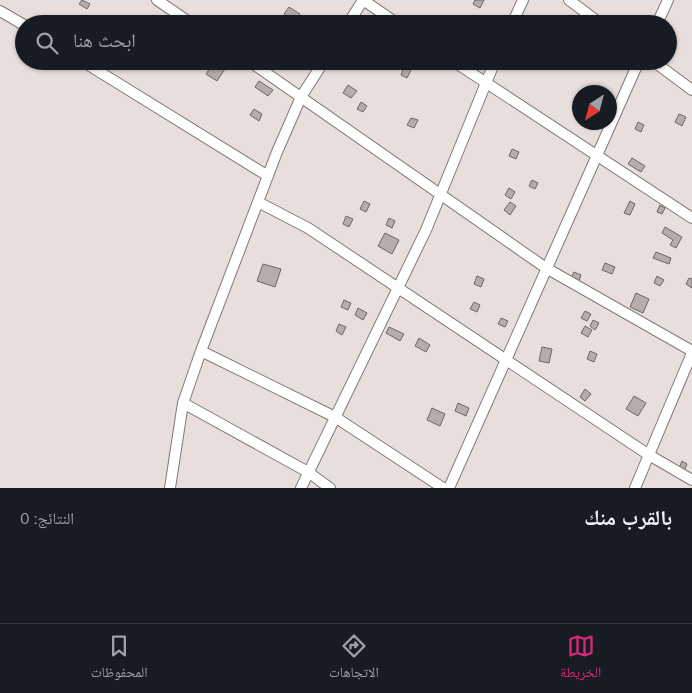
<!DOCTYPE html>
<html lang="ar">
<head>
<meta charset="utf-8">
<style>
  :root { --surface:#171b24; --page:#242831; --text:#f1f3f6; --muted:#9ea1a6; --line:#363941; --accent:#db2777 }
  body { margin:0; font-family:Mulish,"Noto Naskh Arabic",sans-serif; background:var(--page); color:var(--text); direction:rtl }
  .compass { position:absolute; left:572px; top:85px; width:45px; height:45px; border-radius:50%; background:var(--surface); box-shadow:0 1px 4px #0004; rotate:216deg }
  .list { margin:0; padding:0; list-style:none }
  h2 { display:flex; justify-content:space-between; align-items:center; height:65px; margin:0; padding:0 20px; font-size:21px }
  h2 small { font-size:16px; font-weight:400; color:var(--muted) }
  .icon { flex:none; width:28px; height:28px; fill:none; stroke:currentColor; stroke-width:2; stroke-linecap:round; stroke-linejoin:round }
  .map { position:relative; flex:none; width:692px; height:488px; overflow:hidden; direction:ltr }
  .search { position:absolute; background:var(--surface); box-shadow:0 1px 4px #0004; left:15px; right:15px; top:15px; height:55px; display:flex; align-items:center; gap:12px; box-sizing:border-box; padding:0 18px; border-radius:28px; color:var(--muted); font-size:19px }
  .sheet { height:135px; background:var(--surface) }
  nav { display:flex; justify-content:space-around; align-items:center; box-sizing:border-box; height:70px; border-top:1px solid var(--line); background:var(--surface); font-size:14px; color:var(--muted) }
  nav a { display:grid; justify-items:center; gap:2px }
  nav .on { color:var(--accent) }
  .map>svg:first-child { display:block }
  .building { fill:#b6adaa; stroke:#6e6663 }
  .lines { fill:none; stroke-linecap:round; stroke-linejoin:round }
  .minor-casing { stroke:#807976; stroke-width:12 }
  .minor { stroke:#fff; stroke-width:10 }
</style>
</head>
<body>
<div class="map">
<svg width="692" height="488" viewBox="0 0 692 488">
  <rect width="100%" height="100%" fill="#e8dfdc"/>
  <!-- building -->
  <path class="building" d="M82 0 90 4 87 9 79 4Z
    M475 0H484L480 8 473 4Z
    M289 7 300 14 295 21 284 14Z
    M214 62 225 69 217 81 206 74Z
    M404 67 411 70 407 78 401 75Z
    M259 81 273 90 268 96 255 87Z
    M348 85 357 91 351 98 343 93Z
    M361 102 367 106 363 112 357 109Z
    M254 109 262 114 259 121 250 115Z
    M679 114 686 117 682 126 675 122Z
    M411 118 418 120 414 128 407 125Z
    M638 122 644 125 641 132 635 129Z
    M512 149 519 152 516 159 509 156Z
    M632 158 645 166 641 172 628 164Z
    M532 180 538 183 535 189 529 186Z
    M509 188 515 192 511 199 505 195Z
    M364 201 370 204 366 212 360 209Z
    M630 201 635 204 630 215 624 213Z
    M510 202 516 206 510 215 504 210Z
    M660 205 665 208 662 214 657 212Z
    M346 216 353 219 349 227 343 224Z
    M389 218 395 221 392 228 386 225Z
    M665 227 682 237 676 248 670 245 673 240 662 233Z
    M385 233 399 240 392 254 378 246Z
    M656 252 671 258 669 264 653 258Z
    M605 263 615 267 612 274 602 270Z
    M263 264 281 269 275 287 257 281Z
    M574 272 581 275 579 281 571 278Z
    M477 276 484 279 481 287 474 284Z
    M657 276 664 280 660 286 654 283Z
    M689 278 692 279V288L686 284Z
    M636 293 649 299 643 313 630 307Z
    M344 300 351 303 348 310 341 307Z
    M474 302 480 305 477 312 470 309Z
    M358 308 367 313 363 320 355 315Z
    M585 311 591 314 587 321 581 318Z
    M501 318 508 321 505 327 498 324Z
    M593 320 599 323 595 330 590 326Z
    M339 324 346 327 342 335 336 331Z
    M585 326 592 330 588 337 581 333Z
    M389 327 404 334 400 341 386 333Z
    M419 338 430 345 426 352 415 346Z
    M542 347 552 349 549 363 539 361Z
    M590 351 597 354 594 362 587 359Z
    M585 389 591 394 585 401 580 397Z
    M634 396 646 403 638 416 626 409Z
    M458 403 469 408 466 416 455 411Z
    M432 408 445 414 440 426 427 420Z
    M682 461 687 464 684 471 679 468Z"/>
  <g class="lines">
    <defs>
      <path id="minor" d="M157 0 192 24
        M363 0 398 24
        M569 0 601 24
        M0 11 24 25
        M348 24 363 0
        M512 24 523 0
        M657 24 668 0
        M82 61 268 176
        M249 61 546 268 692 351
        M453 61 692 218
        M653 61 692 90
        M258 202 308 228 649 455 692 480
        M201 351 335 417 443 488
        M183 403 308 472 330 488
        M170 488 183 403 201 351 277 152 301 97 324 61
        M301 488 426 230 495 61
        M449 488 639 61
        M635 488 692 353"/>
    </defs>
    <!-- minor casing -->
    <use href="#minor" class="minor-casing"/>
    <!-- minor -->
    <use href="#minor" class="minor"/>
  </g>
</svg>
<svg class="compass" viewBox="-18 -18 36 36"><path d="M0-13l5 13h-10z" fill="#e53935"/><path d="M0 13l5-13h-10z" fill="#9ea1a6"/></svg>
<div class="search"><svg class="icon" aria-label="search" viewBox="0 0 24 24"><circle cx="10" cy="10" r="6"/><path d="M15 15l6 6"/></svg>ابحث هنا</div>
</div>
<section class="sheet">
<h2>بالقرب منك<small>النتائج: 0</small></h2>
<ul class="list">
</ul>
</section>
<nav>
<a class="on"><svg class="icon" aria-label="map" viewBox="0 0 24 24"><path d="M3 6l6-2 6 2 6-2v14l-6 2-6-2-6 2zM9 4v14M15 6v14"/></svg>الخريطة</a>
<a><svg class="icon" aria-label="directions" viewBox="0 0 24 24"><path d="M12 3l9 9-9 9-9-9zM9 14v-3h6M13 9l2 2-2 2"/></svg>الاتجاهات</a>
<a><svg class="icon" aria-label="saved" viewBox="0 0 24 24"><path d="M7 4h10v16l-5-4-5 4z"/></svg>المحفوظات</a>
</nav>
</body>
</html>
